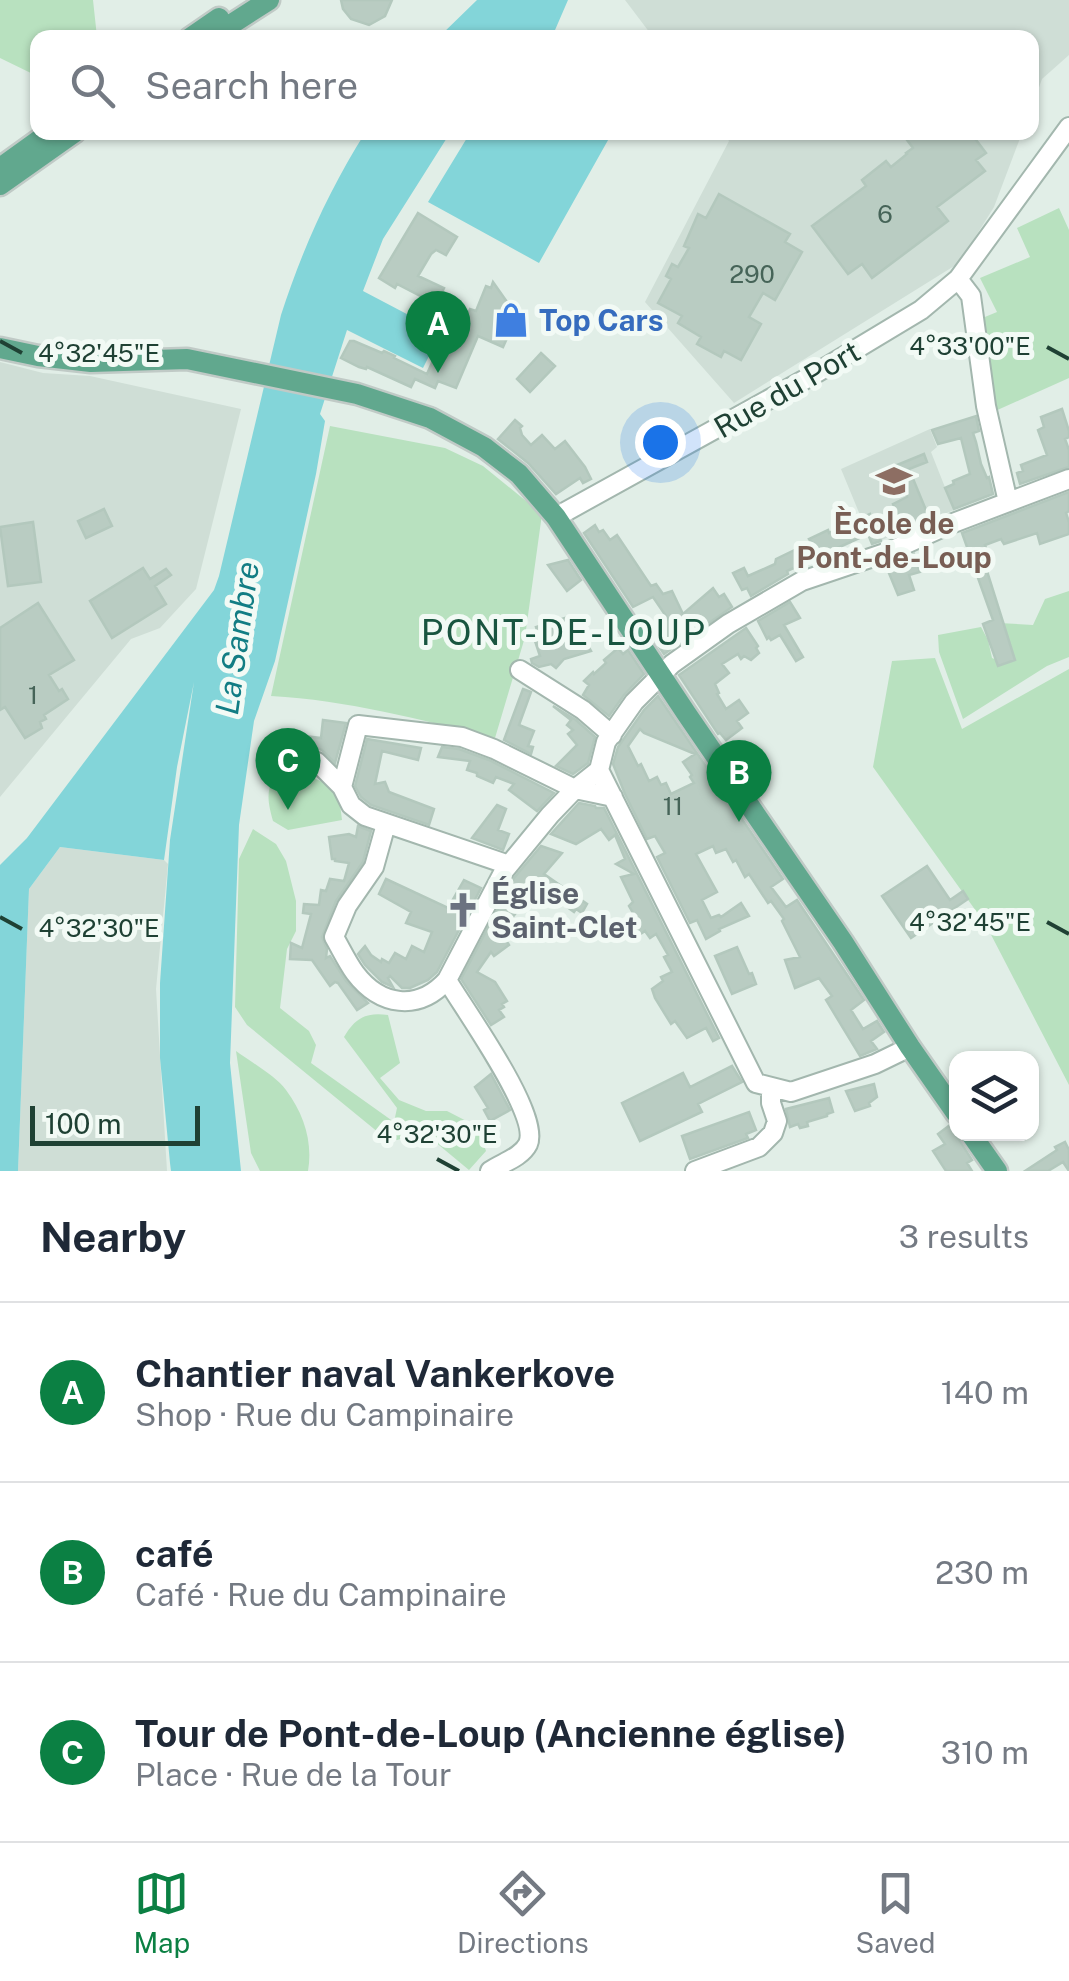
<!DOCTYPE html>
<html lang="en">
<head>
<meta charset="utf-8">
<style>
  :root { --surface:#fff; --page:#f6f6f7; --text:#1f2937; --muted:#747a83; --line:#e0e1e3; --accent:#0b8043 }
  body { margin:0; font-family:"Public Sans",sans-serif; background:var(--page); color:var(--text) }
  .controls { position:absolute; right:30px; bottom:30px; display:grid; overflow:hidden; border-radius:20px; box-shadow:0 2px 8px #0004 }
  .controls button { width:90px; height:90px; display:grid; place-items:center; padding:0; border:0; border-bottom:2px solid var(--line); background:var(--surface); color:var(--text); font:50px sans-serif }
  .scale { position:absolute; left:30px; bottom:25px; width:170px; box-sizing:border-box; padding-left:10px; border:5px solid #1f4134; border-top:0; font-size:28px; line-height:35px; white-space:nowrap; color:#1f4134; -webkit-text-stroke:8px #f2faf5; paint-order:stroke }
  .you { position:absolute; left:660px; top:442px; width:35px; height:35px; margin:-25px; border:8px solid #fff; border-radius:50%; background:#1a73e8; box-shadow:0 0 0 15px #1a73e833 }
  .badge { display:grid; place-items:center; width:65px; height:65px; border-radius:50%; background:var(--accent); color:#fff; font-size:32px; font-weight:700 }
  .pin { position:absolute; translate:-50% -82px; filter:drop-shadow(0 2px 5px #0008) }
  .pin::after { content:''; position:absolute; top:52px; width:35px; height:30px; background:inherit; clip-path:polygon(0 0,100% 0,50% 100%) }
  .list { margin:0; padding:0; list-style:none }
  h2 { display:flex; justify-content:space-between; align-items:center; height:130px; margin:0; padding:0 40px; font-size:42px }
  h2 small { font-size:32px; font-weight:400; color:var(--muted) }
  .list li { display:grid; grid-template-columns:65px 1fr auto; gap:30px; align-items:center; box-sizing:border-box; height:180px; padding:0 40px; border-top:2px solid var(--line) }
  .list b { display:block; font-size:38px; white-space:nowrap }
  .list p { margin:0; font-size:32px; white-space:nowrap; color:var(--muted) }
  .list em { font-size:32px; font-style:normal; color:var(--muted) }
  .icon { flex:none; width:55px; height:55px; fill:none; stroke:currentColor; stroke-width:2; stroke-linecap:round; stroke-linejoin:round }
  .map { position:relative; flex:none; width:1069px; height:1171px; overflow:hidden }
  .search { position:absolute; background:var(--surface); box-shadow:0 2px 8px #0004; left:30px; right:30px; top:30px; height:110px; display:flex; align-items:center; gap:25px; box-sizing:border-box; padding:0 35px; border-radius:20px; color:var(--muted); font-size:38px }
  .sheet { height:670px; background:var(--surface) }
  nav { display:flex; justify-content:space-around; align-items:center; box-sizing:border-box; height:140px; border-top:2px solid var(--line); background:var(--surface); font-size:28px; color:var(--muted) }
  nav a { display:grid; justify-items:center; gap:5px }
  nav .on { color:var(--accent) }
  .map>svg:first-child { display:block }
  .built { fill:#cfded6 }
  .green { fill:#b8e1bf }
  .water { fill:#83d5d9 }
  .building { fill:#b9ccc2; stroke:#b3c8bd; stroke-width:2.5; fill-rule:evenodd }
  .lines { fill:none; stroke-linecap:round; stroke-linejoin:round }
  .minor-casing { stroke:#a3b7ae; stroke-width:22 }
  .major-casing { stroke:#c0cac6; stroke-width:25 }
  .minor { stroke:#fff; stroke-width:18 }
  .major { stroke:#61a88e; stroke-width:20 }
  .ticks { fill:none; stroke:#1f4134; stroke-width:4 }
  .labels { text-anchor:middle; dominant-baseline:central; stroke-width:10; stroke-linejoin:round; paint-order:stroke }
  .number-label { font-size:25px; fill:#466458 }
  .shop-label { font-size:30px; font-weight:bold; fill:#366cbe; stroke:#f2faf5; text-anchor:start }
  .street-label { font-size:30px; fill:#1f4134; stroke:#f2faf5 }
  .education-label { font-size:30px; font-weight:bold; fill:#785e54; stroke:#f2faf5 }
  .worship-label { font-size:30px; font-weight:bold; fill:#5b616d; stroke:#f2faf5; text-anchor:start }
  .water-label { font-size:32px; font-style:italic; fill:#127d84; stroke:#f2faf5 }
  .quarter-label { font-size:35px; letter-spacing:2.5px; fill:#195540; stroke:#f2faf5 }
  .ticks-label { font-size:25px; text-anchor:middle; fill:#1f4134; stroke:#f2faf5; stroke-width:10; stroke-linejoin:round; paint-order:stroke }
</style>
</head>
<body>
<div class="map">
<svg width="1069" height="1171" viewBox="0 0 1069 1171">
  <rect width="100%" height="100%" fill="#e1eee7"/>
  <!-- built -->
  <path class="built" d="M625 0H1069V55L1042 79 1032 107V38L653 37Z
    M723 133H1022L994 207 959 263 734 403 645 302 729 141Z
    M0 362 43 373 90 376 241 409 196 589 160 628 131 639 0 797Z
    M930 429 937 447 931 452 954 510 872 544 841 469Z
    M60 847 164 860 168 864 156 989 167 1171H18L29 889Z"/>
  <!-- green -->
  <path class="green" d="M0 0H93L97 37 38 38 37 76 0 58Z
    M1059 208 1069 230V378L993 412 980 319 997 312 980 278 1030 257 1017 228Z
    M330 426 445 448 483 466 542 514 525 637 495 738C421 720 347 700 271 696Z
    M1069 591V657L1047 666 963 719 939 652 938 635 981 627 988 640 992 658 1002 662 999 623 1033 625 1045 599Z
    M935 658 962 729 1069 669V1085L986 925 873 767 892 661Z
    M295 759 303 764 305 774 338 789 342 820 288 830 273 821C265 793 267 785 285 761Z
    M253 829 276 844 286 861 296 901V931L287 949 280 1008 309 1031 316 1045 311 1063 394 1122 397 1108 344 1037C355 1018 366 1012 388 1015L400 1063 380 1078 399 1100 426 1111H447L478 1127 486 1151 469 1170 428 1136 419 1134 397 1140 379 1133 247 1025 235 1007 239 859Z
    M236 1051C251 1062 276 1076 286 1090 304 1114 313 1142 308 1171H260L251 1153Z"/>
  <!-- water -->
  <path class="water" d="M477 0H568L552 37H521L514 34 511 38 439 37Z
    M365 133H450L383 239 363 291 441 332 423 368 347 330 320 414 325 421 316 474 275 661 254 721 239 825 230 1063 241 1171H171L170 1163 160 1058V983L170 840 194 682 177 767 164 860 60 847 29 889 18 1171H0V865L27 838 214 590 219 576 281 315C302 250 329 190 365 133Z
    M470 133H612L539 263 428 202Z"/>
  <!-- building -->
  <path class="building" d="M341 0H392L385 16 369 25 351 19 343 9Z
    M901 132H960L963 137 970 132 986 153 976 160 985 171 937 207 948 221 872 278 862 264 848 274 812 226 866 186 862 180 886 161 891 167 907 154 906 153 913 148Z
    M719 194 790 234 785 242 802 252 775 300 763 293 749 317 761 324 741 360 724 351 721 357 697 344 701 337 678 323 682 316 658 303 671 279 666 276 672 264 678 267 689 248 684 246 698 214 706 218Z
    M418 213 457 237 446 255 436 250 431 254 418 276 444 288 436 304 397 284 395 288 379 278Z
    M493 282 517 316 503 347 478 336 456 388 438 381 435 388 415 379 411 387 367 367 366 369 359 367 341 358 350 341H354L382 353 384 351 395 356 394 358 427 374 443 338 447 339 460 310 468 314 470 309 476 311 486 286 491 288Z
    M541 353 555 366 530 392 517 379Z
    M1062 409 1069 431V437L1065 439 1069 450V467L1020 484 1017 473 1023 471 1021 465 1047 455 1038 430 1044 427 1041 417Z
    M976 416 979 431 973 433 976 442 981 464 987 478 989 477 993 494 954 509 945 488 954 484 953 481 970 474 961 438 938 444 932 430Z
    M515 420 522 426 520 428 522 435 531 445 542 435 555 449 565 441 585 467 591 479 583 483 580 478 556 494 528 463 498 439Z
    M924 454 927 462 909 469 928 515 922 518 923 522 912 528 910 523 903 526 893 504 907 497 902 485 888 491 880 472Z
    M1069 492V511L1066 513 1069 522V534L1040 544 1037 533 1004 544 1001 539 985 545 990 560 987 561 990 567 986 568 1015 660 998 666 983 624 993 620 962 533Z
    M104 509 112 526 86 538 78 521Z
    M870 514 881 541 872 544 868 534 787 571 788 574 751 596 747 588 742 590 733 573 744 568 748 576 775 564 776 559 811 542 809 539 828 530 829 533Z
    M33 522 41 582 8 586 0 527Z
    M595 525 599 532 603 530 610 540 617 535 651 586 656 584 663 594 672 591 683 614 713 588 719 597 724 594 732 607 664 654 649 632 668 619 653 597 633 607 584 533Z
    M914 554 920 572 909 575 914 590 898 595 886 566Z
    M568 560 581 580 567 591 548 565Z
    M143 568 150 579 166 569 171 575 155 586 166 604 112 638 90 601Z
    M790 602 800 618 784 625 803 657 796 661 780 635 771 640 769 637 767 639 758 621Z
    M38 603 74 660 49 675 59 691 62 689 68 699 44 715 46 719 40 722 42 728 25 738 5 707 0 710V628Z
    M571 616 580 644 586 642 591 651 564 659 556 668 551 664 539 667 532 663 531 659 540 656 534 638 539 636 536 627Z
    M746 628 758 646 756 648 759 653 751 660 744 656 741 659 738 654 722 664 729 673 715 684 719 693 717 694 726 709 739 700 748 713 737 721 742 728 726 740 720 733 718 734 679 675Z
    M618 648 623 654 628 650 644 674 624 695 609 716 583 695 589 685 584 681 593 672 594 674 606 663 604 660Z
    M523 689 531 692 519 725 534 731 528 746 533 747 531 754 504 740Z
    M658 696 783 879 771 887 786 907 797 900 864 1000 851 1010 863 1029 877 1021 884 1032 871 1041 877 1049 860 1056 826 1000 832 996 819 978 795 988 785 960 800 957 782 921 784 919 771 901 768 903 749 874 745 877 736 860 733 862 726 849 716 853 713 846 696 854 717 892 702 900 711 918 719 915 721 917 741 903 749 916 719 929 720 931 706 939 697 920 690 923 657 857 665 853 655 836 647 839 625 794 613 764 618 747 644 710ZM640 729 644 733 695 754 683 762 692 775 690 777 694 783 671 794 666 783 661 785 657 777 649 781 641 764 638 766 628 746Z
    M553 706 576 720 595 737 588 763 573 774 556 766 577 745 568 734 573 730 567 725 571 720Z
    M323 720 346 723 335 763 322 750 297 740 287 741 288 738 304 740V736L321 738Z
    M367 739 421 748 418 760 382 751 375 784 385 782 389 792 434 809 429 825 371 805 361 797 355 786Z
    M442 747 459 749 489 760 554 793 537 811 509 790 514 784 496 777 493 783 477 776V773L467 770 470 761 438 757Z
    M579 803 595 806 596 808H604L719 1038 713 1041 706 1028 687 1038 675 1021 671 1024 655 998 652 989 663 981 661 977 672 972 664 957 668 955 656 934 650 938 645 931 639 935 632 924 637 920 629 906 633 902 621 877 634 874 616 864 625 859 615 835 609 840 601 829 576 844 551 834Z
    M497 805 506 809 498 830 509 834 503 850 472 838Z
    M358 826 371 831 363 862 336 901 322 937 327 949 326 958 330 956 346 981 368 1003 357 1010 338 983 335 982 330 986 312 960 290 959 291 943 302 948 311 914 303 913 304 904 319 905 321 890 326 891 330 879 344 881 349 863 335 861V859H332L329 837 349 834 356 837Z
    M541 846 562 853 544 874 587 904 582 913 576 909 574 912 535 884 524 898 526 900 508 923 510 925 502 934 509 945 494 956 491 952 477 972 495 982 507 1001 502 1004 504 1007 499 1010 504 1017 491 1025 461 979 514 878Z
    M927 866 950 900 963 891 968 899 911 938 882 896Z
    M386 879 448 908 464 880 481 888 437 972 428 980 410 988H402L390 976 388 978 393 987 382 982 365 965 358 954 365 946 371 955 381 962 382 959 389 963 395 953 406 959 412 946 424 952 432 932 406 923 411 912 379 894Z
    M737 947 749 974 752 973 756 984 732 994 715 956Z
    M732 1066 742 1082 698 1104 702 1112 640 1141 622 1103 683 1073 690 1087Z
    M491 1074 510 1110 490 1121 484 1110 488 1108 475 1087Z
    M874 1084 877 1097 869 1103 870 1106 855 1111 846 1091Z
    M829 1098 833 1112 827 1114V1116L807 1122 808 1126 800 1128 798 1124 790 1127 786 1109Z
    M749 1112 756 1130 746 1134 748 1138 690 1159 682 1136Z
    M950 1125 972 1160 967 1163 972 1171H946L933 1151 945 1144 938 1134Z
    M1065 1142 1069 1150V1171L1063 1162 1048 1171H1025L1057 1150 1055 1147Z"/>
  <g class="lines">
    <defs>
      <path id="minor" d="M958 279 971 296 986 406 1008 502
        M556 517 813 375 921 310 958 279 1069 127
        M520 670 583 710 612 735
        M293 752 317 762 342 787
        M599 770 756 1083 791 1092 875 1064 910 1047
        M386 824 374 867 347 906 334 937C341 949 347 962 355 973 380 1006 418 1012 447 980L504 871 550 815 575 789 599 770 606 742 634 702 672 664 728 624 802 581 888 552 948 525 1069 479
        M509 865 365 816 351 805 342 787 358 725 462 737 494 749 575 789 613 797
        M447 980C464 1009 541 1115 528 1144 521 1158 501 1163 490 1171
        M695 1171 759 1147 773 1133 777 1121 771 1103V1088"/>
      <path id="major" d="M190 38 219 18
        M210 38 269 0
        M0 168 50 132
        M0 185 75 132
        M0 348 38 356 91 362 187 359 357 394 430 418 484 447 519 474 556 517 686 713 843 942 910 1047 956 1113
        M971 1134 997 1171"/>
    </defs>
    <!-- minor casing -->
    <use href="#minor" class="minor-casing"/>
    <!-- major casing -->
    <use href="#major" class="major-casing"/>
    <!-- minor -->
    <use href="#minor" class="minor"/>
    <!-- major -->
    <use href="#major" class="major"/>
  </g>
  <!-- ticks -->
  <path class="ticks" d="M0 341 22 353M1047 347 1069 359M0 917 22 929M1047 922 1069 934M437 1159 459 1171"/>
  <!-- icons -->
  <defs>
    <symbol id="shop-bare" viewBox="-9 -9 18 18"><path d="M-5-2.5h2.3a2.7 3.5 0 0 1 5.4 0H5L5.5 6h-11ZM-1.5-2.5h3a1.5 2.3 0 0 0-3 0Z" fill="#3f7fe0" stroke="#f2faf5" stroke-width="2.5" paint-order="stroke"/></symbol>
    <symbol id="school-bare" viewBox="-9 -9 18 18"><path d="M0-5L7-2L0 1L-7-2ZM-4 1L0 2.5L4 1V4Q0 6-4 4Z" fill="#8d6e63" stroke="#f2faf5" stroke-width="2.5" paint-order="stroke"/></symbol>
    <symbol id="church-bare" viewBox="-9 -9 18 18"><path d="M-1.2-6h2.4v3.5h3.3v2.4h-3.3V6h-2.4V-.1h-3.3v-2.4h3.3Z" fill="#6b7280" stroke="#f2faf5" stroke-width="2.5" paint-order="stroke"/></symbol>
  </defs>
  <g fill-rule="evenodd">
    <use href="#shop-bare" x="486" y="295" width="50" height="50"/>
    <use href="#school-bare" x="869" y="456" width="50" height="50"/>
    <use href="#church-bare" x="438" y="885" width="50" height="50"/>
  </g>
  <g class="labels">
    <!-- number labels -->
    <g class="number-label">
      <text x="885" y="214">6</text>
      <text x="752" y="274">290</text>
      <text x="33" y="695">1</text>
      <text x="673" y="806">11</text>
    </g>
    <!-- shop labels -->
    <g class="shop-label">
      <text x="539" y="320">Top Cars</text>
    </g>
    <!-- street labels -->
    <g class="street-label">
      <text transform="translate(787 389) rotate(-30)">Rue du Port</text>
    </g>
    <!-- education labels -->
    <g class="education-label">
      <text x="894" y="523">Ècole de<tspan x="894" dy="34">Pont-de-Loup</tspan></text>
    </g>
    <!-- worship labels -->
    <g class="worship-label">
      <text x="491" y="893">Église<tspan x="491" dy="34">Saint-Clet</tspan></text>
    </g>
    <!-- water labels -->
    <g class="water-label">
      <text transform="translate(237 638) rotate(-82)">La Sambre</text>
    </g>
    <!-- quarter labels -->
    <g class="quarter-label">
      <text x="564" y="632">PONT-DE-LOUP</text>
    </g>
  </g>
  <g class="ticks-label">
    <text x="970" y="355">4°33'00"E</text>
    <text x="99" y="362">4°32'45"E</text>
    <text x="970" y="931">4°32'45"E</text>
    <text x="99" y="937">4°32'30"E</text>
    <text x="437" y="1143">4°32'30"E</text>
  </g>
</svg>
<div class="controls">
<button><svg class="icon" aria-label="layers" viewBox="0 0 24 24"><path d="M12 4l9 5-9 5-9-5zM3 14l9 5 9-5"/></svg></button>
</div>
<div class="scale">100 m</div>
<div class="you"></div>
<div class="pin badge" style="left:438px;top:373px">A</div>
<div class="pin badge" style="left:739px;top:822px">B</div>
<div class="pin badge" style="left:288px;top:810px">C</div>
<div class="search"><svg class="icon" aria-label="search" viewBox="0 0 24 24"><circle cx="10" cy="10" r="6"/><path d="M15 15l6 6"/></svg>Search here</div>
</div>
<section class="sheet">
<h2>Nearby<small>3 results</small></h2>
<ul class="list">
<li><span class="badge">A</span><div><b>Chantier naval Vankerkove</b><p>Shop · Rue du Campinaire</p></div><em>140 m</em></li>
<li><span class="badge">B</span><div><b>café</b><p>Café · Rue du Campinaire</p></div><em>230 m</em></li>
<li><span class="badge">C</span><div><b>Tour de Pont-de-Loup (Ancienne église)</b><p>Place · Rue de la Tour</p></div><em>310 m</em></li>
</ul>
</section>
<nav>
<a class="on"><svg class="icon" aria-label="map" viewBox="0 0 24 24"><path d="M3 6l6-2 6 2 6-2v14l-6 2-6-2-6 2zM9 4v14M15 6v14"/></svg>Map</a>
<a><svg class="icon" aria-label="directions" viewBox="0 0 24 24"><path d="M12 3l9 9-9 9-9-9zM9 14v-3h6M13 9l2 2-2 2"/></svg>Directions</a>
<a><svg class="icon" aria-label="saved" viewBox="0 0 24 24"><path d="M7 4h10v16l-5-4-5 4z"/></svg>Saved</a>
</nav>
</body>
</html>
